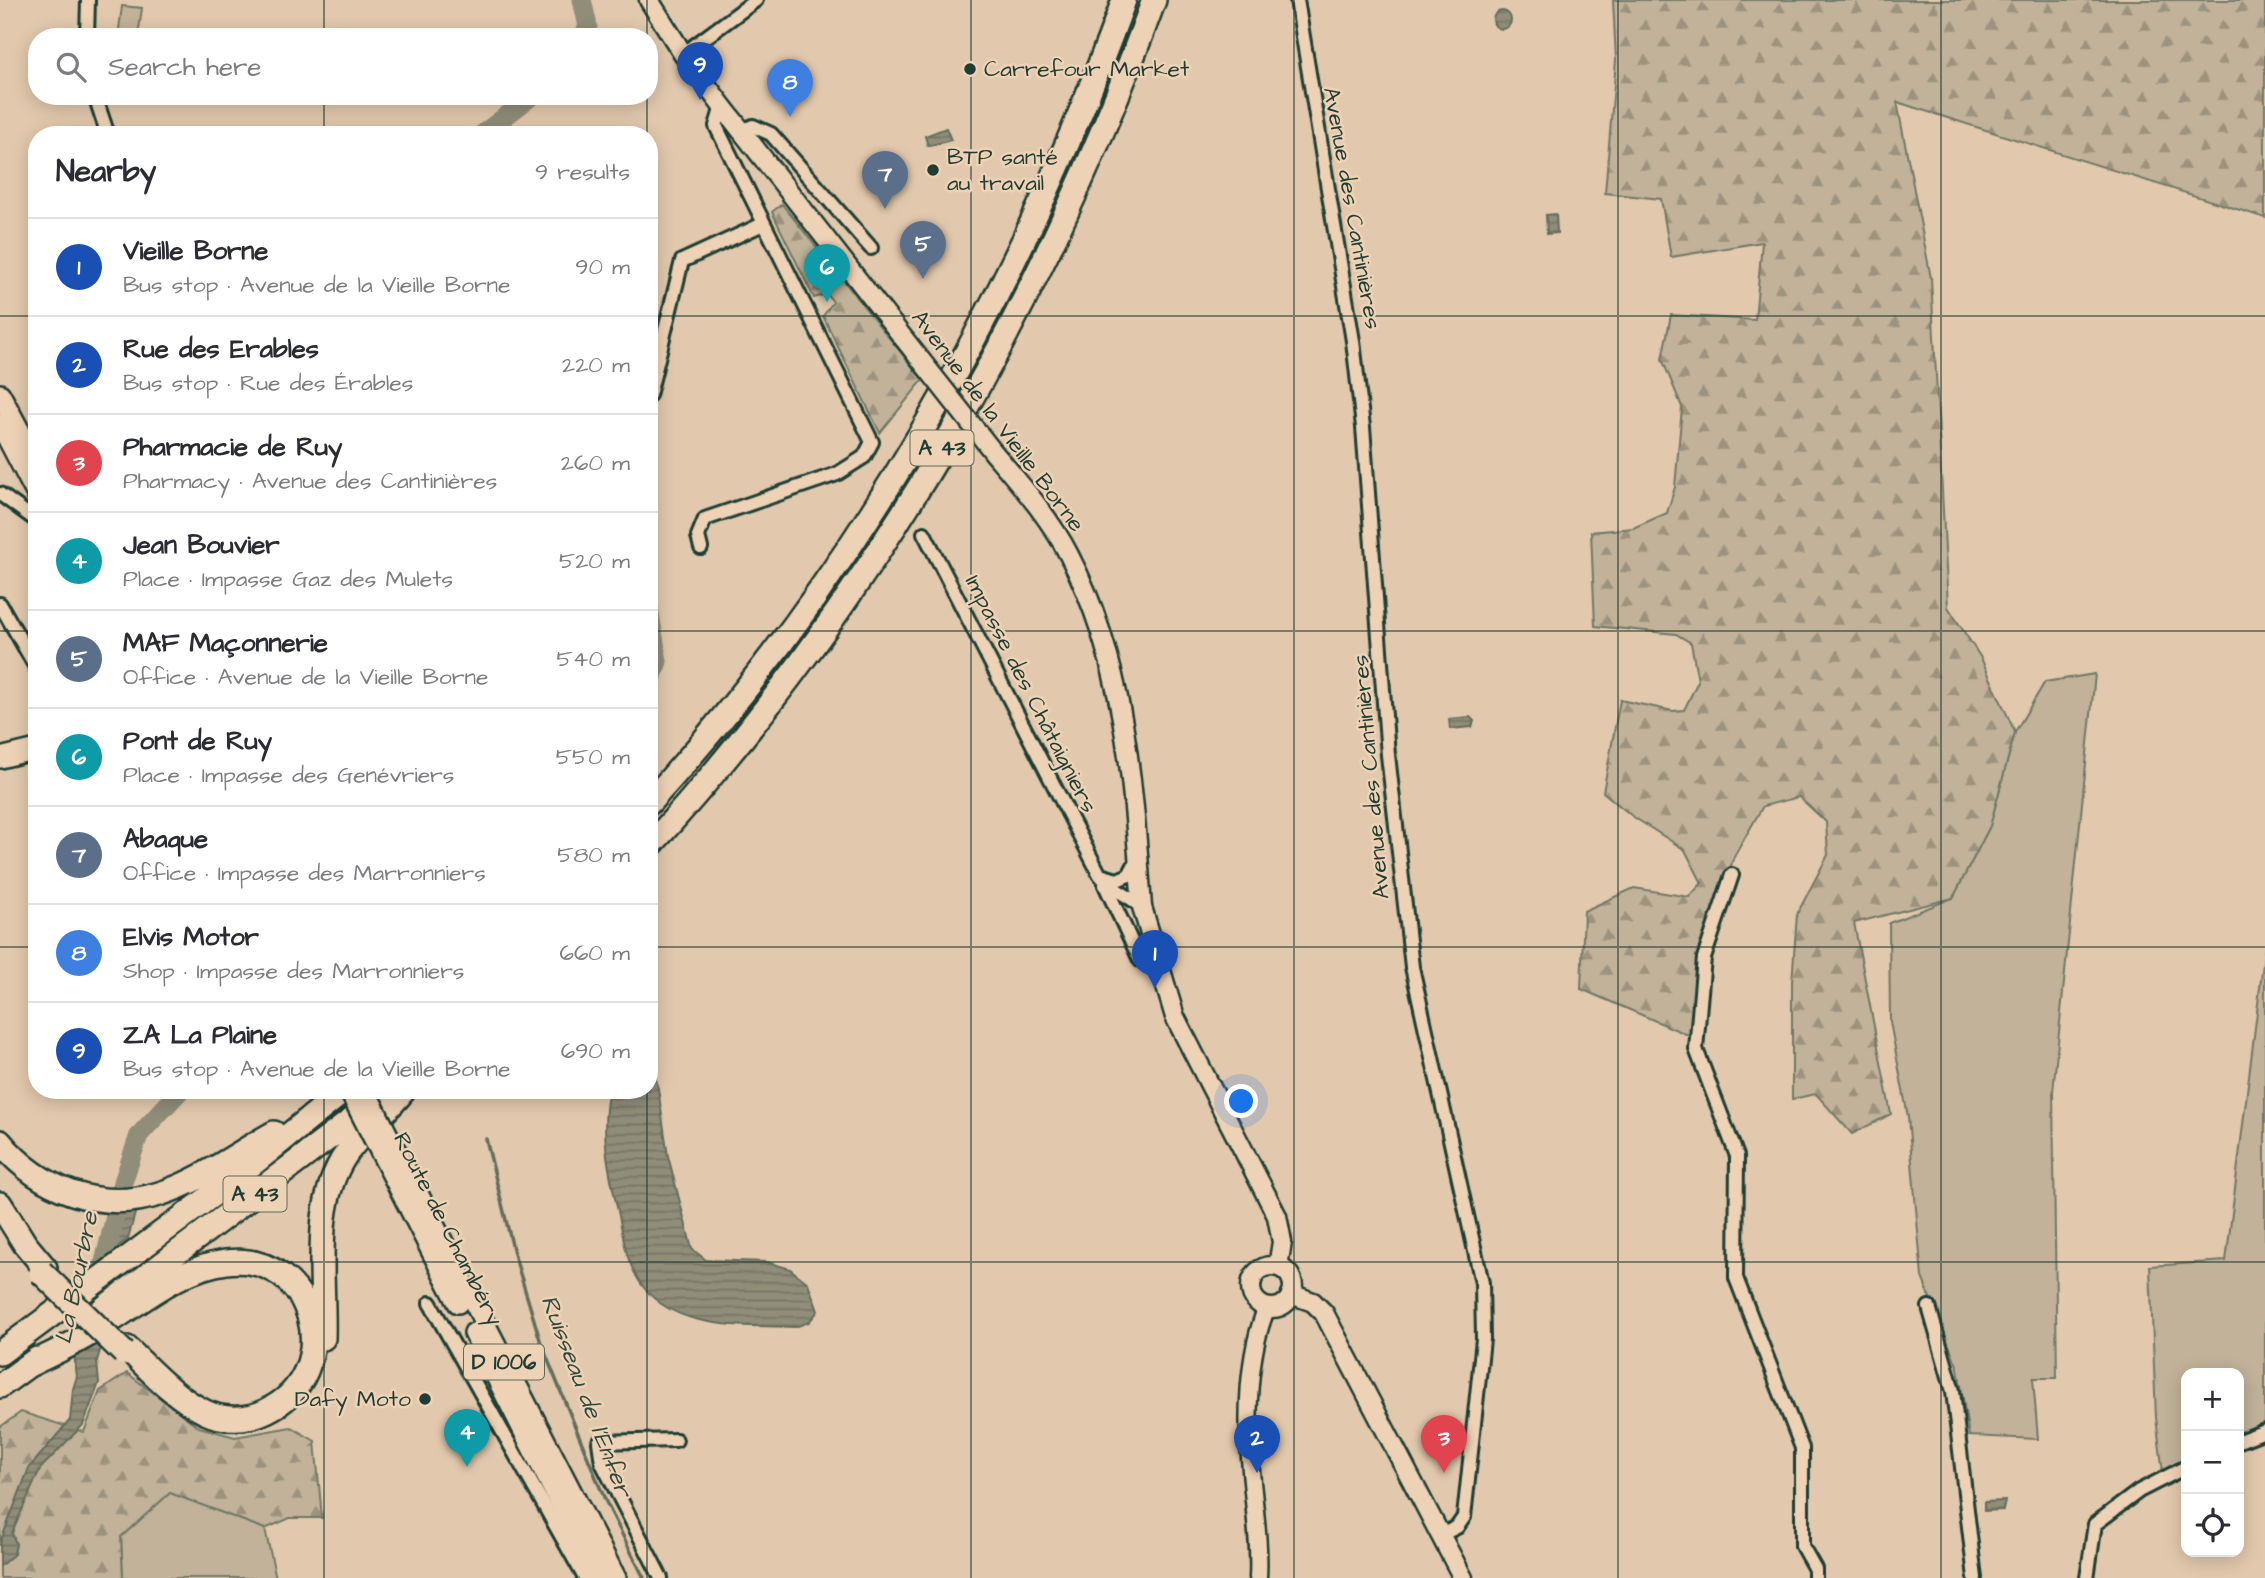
<!DOCTYPE html>
<html lang="en">
<head>
<meta charset="utf-8">
<style>
  :root { --surface:#fff; --page:#f7f7f7; --text:#2b2b33; --muted:#7c7c81; --line:#e1e1e2; --accent:#1f3d34 }
  body { margin:0; font-family:"Architects Daughter",sans-serif; background:var(--page); color:var(--text) }
  .controls { position:absolute; right:21px; bottom:21px; display:grid; overflow:hidden; border-radius:14px; box-shadow:0 4px 18px #0003 }
  .controls button { width:63px; height:63px; display:grid; place-items:center; padding:0; border:0; border-bottom:2px solid var(--line); background:var(--surface); color:var(--text); font:35px sans-serif }
  .you { position:absolute; left:1242px; top:1102px; width:24px; height:24px; margin:-18px; border:5px solid #fff; border-radius:50%; background:#1a73e8; box-shadow:0 0 0 10px #1a73e833 }
  .badge { display:grid; place-items:center; width:46px; height:46px; border-radius:50%; background:var(--accent); color:#fff; font-size:23px; font-weight:700 }
  .pin { position:absolute; translate:-50% -58px; filter:drop-shadow(0 2px 4px #0008) }
  .pin::after { content:''; position:absolute; top:37px; width:24px; height:21px; background:inherit; clip-path:polygon(0 0,100% 0,50% 100%) }
  .list { margin:0; padding:0; list-style:none }
  h2 { display:flex; justify-content:space-between; align-items:center; height:91px; margin:0; padding:0 28px; font-size:30px }
  h2 small { font-size:23px; font-weight:400; color:var(--muted) }
  .list li { display:grid; grid-template-columns:46px 1fr auto; gap:21px; align-items:center; box-sizing:border-box; height:98px; padding:0 28px; border-top:2px solid var(--line) }
  .list b { display:block; font-size:26px; white-space:nowrap }
  .list p { margin:0; font-size:23px; white-space:nowrap; color:var(--muted) }
  .list em { font-size:23px; font-style:normal; color:var(--muted) }
  .icon { flex:none; width:38px; height:38px; fill:none; stroke:currentColor; stroke-width:2; stroke-linecap:round; stroke-linejoin:round }
  .map { position:relative; flex:none; width:2265px; height:1578px; overflow:hidden }
  .search { position:absolute; background:var(--surface); box-shadow:0 4px 18px #0003; left:28px; top:28px; width:630px; height:77px; display:flex; align-items:center; gap:18px; box-sizing:border-box; padding:0 24px; border-radius:28px; color:var(--muted); font-size:26px }
  .panel { position:absolute; background:var(--surface); box-shadow:0 4px 18px #0003; left:28px; top:126px; width:630px; height:973px; border-radius:28px }
  .map>svg:first-child { display:block }
  .green { fill:#c1b299; stroke:#707866; stroke-width:2 }
  .forest { fill:url(#forest-firs); stroke:#707866; stroke-width:2 }
  .water { fill:url(#water-rules); stroke:#636d5d; stroke-width:2 }
  .lines { fill:none; stroke-linecap:round; stroke-linejoin:round }
  .stream { stroke:#636d5d; stroke-width:3.5 }
  .river { stroke:#908d79; stroke-width:19 }
  .minor-casing { stroke:#1f3d34; stroke-width:18 }
  .tertiary-casing { stroke:#1f3d34; stroke-width:21 }
  .secondary-casing { stroke:#1f3d34; stroke-width:23 }
  .primary-casing { stroke:#1f3d34; stroke-width:24 }
  .motorway-casing { stroke:#1f3d34; stroke-width:28 }
  .minor { stroke:#eed2b5; stroke-width:12 }
  .tertiary { stroke:#eed2b5; stroke-width:16 }
  .secondary { stroke:#eed2b5; stroke-width:18 }
  .primary { stroke:#eed2b5; stroke-width:19 }
  .motorway { stroke:#eed2b5; stroke-width:23 }
  .secondary-bridge-casing { stroke:#1f3d34; stroke-width:23; stroke-linecap:butt }
  .primary-bridge-casing { stroke:#1f3d34; stroke-width:24; stroke-linecap:butt }
  .motorway-bridge-casing { stroke:#1f3d34; stroke-width:28; stroke-linecap:butt }
  .secondary-bridge { stroke:#eed2b5; stroke-width:18 }
  .primary-bridge { stroke:#eed2b5; stroke-width:19 }
  .motorway-bridge { stroke:#eed2b5; stroke-width:23 }
  .grid { fill:none; stroke:#1f3d34; stroke-width:2; stroke-opacity:0.55 }
  .poi-dot { fill:#1f3d34; stroke:#eed2b5; stroke-width:2.5 }
  .labels { text-anchor:middle; dominant-baseline:central; stroke-width:5; stroke-linejoin:round; paint-order:stroke }
  .shield { fill:#eed2b5; stroke:#5d6a5b; stroke-width:2 }
  .shield-label { font-size:21px; font-weight:bold; fill:#1f3d34 }
  .poi-label { font-size:23px; fill:#1f3d34; stroke:#eed2b5; text-anchor:start }
  .street-label { font-size:23px; fill:#1f3d34; stroke:#eed2b5 }
  .water-label { font-size:24px; font-style:italic; fill:#30493e; stroke:#eed2b5 }
</style>
</head>
<body>
<div class="map">
<svg width="2265" height="1578" viewBox="0 0 2265 1578">
  <defs>
    <pattern id="forest-firs" width="22" height="20" patternUnits="userSpaceOnUse" patternTransform="scale(1.75)"><rect width="22" height="20" fill="#c1b299"/><path d="M5 1l3.5 6h-7zM16 11l3.5 6h-7z" fill="#9c927e"/></pattern>
    <pattern id="water-rules" width="6" height="5" patternUnits="userSpaceOnUse" patternTransform="scale(1.75)"><rect width="6" height="5" fill="#908d79"/><path d="M0 2.5h6" fill="none" stroke="#757464"/></pattern>
  </defs>
  <rect width="100%" height="100%" fill="#e2c9ad"/>
  <filter id="ink" filterUnits="userSpaceOnUse"><feTurbulence type="fractalNoise" baseFrequency=".0143" numOctaves="2"/><feDisplacementMap in="SourceGraphic" scale="14" xChannelSelector="R" yChannelSelector="G"/><feConvolveMatrix kernelMatrix="1 2 1 2 8 2 1 2 1" color-interpolation-filters="sRGB"/></filter>
  <g filter="url(#ink)">
    <!-- green -->
    <path class="green" d="M122 6 142 8 138 37H118Z
      M2095 674 2053 1092 2057 1378H2033L2038 1439 1969 1436 1958 1368 1922 1277 1908 1117 1890 1022 1889 923 1953 898 1990 826 2015 732 2045 682Z
      M2265 947V1432L2239 1445V1373H2186V1470L2164 1481 2156 1418 2150 1266 2226 1261Z
      M170 1492 265 1529 276 1578H123L121 1537Z"/>
    <!-- forest -->
    <path class="forest" d="M1613 0H2265V218L1897 102 1931 278 1948 607 1981 658 2015 732 1990 826 1953 898 1854 923 1891 1114 1852 1134 1816 1094 1792 1099V982L1797 914 1828 855 1826 822 1799 797 1763 806 1735 855 1704 938 1693 1037 1581 989 1584 911 1634 888 1689 897 1702 883 1685 850 1632 816 1603 792 1620 700 1673 711 1684 710 1698 681 1691 643 1676 634 1595 626 1591 532 1633 528 1667 513 1675 487 1682 407 1662 359 1671 315 1755 320 1762 242 1671 257 1661 199 1605 193 1616 60Z
      M782 204 923 380 880 433 823 316 833 302 827 294 814 298 772 212Z
      M127 1373 199 1427 235 1437 291 1427 315 1441 322 1518H290L265 1529 170 1493 121 1537 123 1578H0V1427L21 1412 84 1432 100 1391Z"/>
    <!-- water -->
    <path class="water" d="M1493 20a9 9 0 1 1 18 0a9 9 0 1 1-18 0Z
      M946 128 951 140 928 146 925 136Z
      M1556 214 1557 233 1547 234 1546 215Z
      M1470 717 1474 721 1472 727 1450 729 1449 719Z
      M649 1068 657 1082 668 1156 692 1249 706 1260 767 1262 790 1269 808 1283 818 1311 809 1322 795 1327C736 1325 657 1332 631 1265 623 1247 622 1226 617 1207 608 1168 600 1130 609 1090H649Z
      M137 1206 128 1239 98 1261 112 1207Z
      M100 1337 103 1340 97 1361 99 1383 83 1425 40 1469 12 1533 16 1544 14 1554 0 1566V1543L29 1468 70 1420 73 1389 77 1376 74 1355Z
      M2005 1501 2003 1510 1984 1511V1502Z"/>
    <g class="lines">
      <!-- stream -->
      <path class="stream" d="M486 1139 515 1257 541 1343 606 1502 644 1578"/>
      <!-- river -->
      <path class="river" d="M582 0 588 26 583 37
        M481 135 532 96
        M649 608 658 661 649 689
        M89 1326 123 1182 139 1135 181 1090"/>
      <defs>
        <path id="minor" d="M1297 0 1353 341 1363 427 1388 755 1412 967 1482 1283 1483 1339 1464 1517 1457 1527 1441 1535
          M87 37 88 0
          M683 54 756 0
          M95 96 108 135
          M742 131 753 126 771 134 871 248
          M649 395 682 261 763 224
          M0 494 37 521
          M924 533 1100 875C1114 892 1126 893 1142 907
          M701 548 698 536 705 519 837 474 864 457 872 442 716 126 722 106
          M0 604 37 669
          M1100 875 1117 880 1129 875 1137 860
          M1732 875 1704 958 1696 1049 1737 1156 1736 1278 1802 1448V1546L1815 1569V1578
          M1105 885 1140 960 1157 965
          M430 1303 585 1578
          M1929 1307 1953 1391 1975 1578
          M2239 1441 2265 1431
          M661 1578 602 1463 599 1442 676 1440
          M2087 1578 2095 1524 2139 1491 2186 1467"/>
        <path id="tertiary" d="M1258 1578C1260 1542 1254 1507 1251 1471 1246 1420 1247 1355 1267 1307"/>
        <path id="secondary" d="M649 0 683 54 722 106 905 340
          M994 453C1021 485 1050 518 1069 555 1126 665 1133 786 1142 907L1175 1017 1277 1216 1282 1242 1278 1267
          M1251 1287a21 21 0 1 1 42 0a21 21 0 1 1-42 0Z
          M1291 1294 1313 1302 1324 1313 1463 1578"/>
        <path id="primary" d="M0 394 37 463
          M0 424 37 495
          M0 758 37 749
          M393 1145 616 1578
          M381 1153 458 1303
          M474 1333 598 1578"/>
        <path id="motorway" d="M649 803C860 572 1018 293 1124 0
          M649 847C872 603 1041 310 1154 0
          M0 1142C39 1189 99 1213 159 1194 201 1181 236 1154 274 1133
          M0 1204 25 1244 45 1268
          M103 1309 377 1101
          M323 1338C325 1279 311 1205 346 1154 363 1130 386 1113 404 1090
          M0 1353 234 1179 345 1090
          M25 1367C47 1356 70 1346 91 1333 133 1309 177 1268 226 1262 316 1251 346 1374 266 1411 248 1420 224 1421 205 1412 174 1397 151 1371 127 1348
          M0 1386 37 1359"/>
      </defs>
      <!-- minor casing -->
      <use href="#minor" class="minor-casing"/>
      <!-- tertiary casing -->
      <use href="#tertiary" class="tertiary-casing"/>
      <!-- secondary casing -->
      <use href="#secondary" class="secondary-casing"/>
      <!-- primary casing -->
      <use href="#primary" class="primary-casing"/>
      <!-- motorway casing -->
      <use href="#motorway" class="motorway-casing"/>
      <!-- minor -->
      <use href="#minor" class="minor"/>
      <!-- tertiary -->
      <use href="#tertiary" class="tertiary"/>
      <!-- secondary -->
      <use href="#secondary" class="secondary"/>
      <!-- primary -->
      <use href="#primary" class="primary"/>
      <!-- motorway -->
      <use href="#motorway" class="motorway"/>
      <defs>
        <path id="secondary-bridge" d="M905 340 994 453"/>
        <path id="primary-bridge" d="M349 1090 381 1153
          M365 1090 393 1145"/>
        <path id="motorway-bridge" d="M41 1272 124 1353"/>
      </defs>
      <!-- secondary-bridge casing -->
      <use href="#secondary-bridge" class="secondary-bridge-casing"/>
      <!-- primary-bridge casing -->
      <use href="#primary-bridge" class="primary-bridge-casing"/>
      <!-- motorway-bridge casing -->
      <use href="#motorway-bridge" class="motorway-bridge-casing"/>
      <!-- secondary-bridge -->
      <use href="#secondary-bridge" class="secondary-bridge"/>
      <!-- primary-bridge -->
      <use href="#primary-bridge" class="primary-bridge"/>
      <!-- motorway-bridge -->
      <use href="#motorway-bridge" class="motorway-bridge"/>
    </g>
  </g>
  <!-- grid -->
  <path class="grid" d="M324 0V37M647 0V37M971 0V1578M1294 0V1578M1618 0V1578M1941 0V1578M324 96V135M647 96V135M0 316H37M649 316H2265M0 631H37M649 631H2265M0 947H37M649 947H2265M324 1090V1578M647 1090V1578M0 1262H2265"/>
  <!-- markers -->
  <g class="poi-dot">
    <circle cx="970" cy="69" r="7"/>
    <circle cx="933" cy="170" r="7"/>
    <circle cx="425" cy="1399" r="7"/>
  </g>
  <g class="labels">
    <!-- shield labels -->
    <g class="shield">
      <rect x="910.5" y="430.5" width="63" height="35" rx="5"/>
      <rect x="223.5" y="1176.5" width="63" height="35" rx="5"/>
      <rect x="464" y="1344.5" width="80" height="35" rx="5"/>
    </g>
    <g class="shield-label">
      <text x="942" y="448">A 43</text>
      <text x="255" y="1194">A 43</text>
      <text x="504" y="1362">D 1006</text>
    </g>
    <!-- poi labels -->
    <g class="poi-label">
      <text x="984" y="69">Carrefour Market</text>
      <text x="947" y="157">BTP santé<tspan x="947" dy="26">au travail</tspan></text>
      <text x="411" y="1399" text-anchor="end">Dafy Moto</text>
    </g>
    <!-- street labels -->
    <g class="street-label">
      <text transform="translate(1352 208) rotate(80)">Avenue des Cantinières</text>
      <text transform="translate(998 421) rotate(53)">Avenue de la Vieille Borne</text>
      <text transform="translate(1031 694) rotate(63)">Impasse des Châtaigniers</text>
      <text transform="translate(1371 777) rotate(-95)">Avenue des Cantinières</text>
      <text transform="translate(448 1229) rotate(63)">Route de Chambéry</text>
    </g>
    <!-- water labels -->
    <g class="water-label">
      <text transform="translate(77 1278) rotate(-78)">La Bourbre</text>
      <text transform="translate(586 1396) rotate(69)">Ruisseau de l'Enfer</text>
    </g>
  </g>
</svg>
<div class="controls">
<button>+</button>
<button>−</button>
<button><svg class="icon" aria-label="locate" viewBox="0 0 24 24"><circle cx="12" cy="12" r="6"/><path d="M12 2v4M12 18v4M2 12h4M18 12h4"/></svg></button>
</div>
<div class="you"></div>
<div class="pin badge" style="left:1155px;top:988px;background:#1a4fb4">1</div>
<div class="pin badge" style="left:1257px;top:1473px;background:#1a4fb4">2</div>
<div class="pin badge" style="left:1444px;top:1473px;background:#e0444e">3</div>
<div class="pin badge" style="left:467px;top:1467px;background:#0f9aa8">4</div>
<div class="pin badge" style="left:923px;top:279px;background:#5c6f8a">5</div>
<div class="pin badge" style="left:827px;top:302px;background:#0f9aa8">6</div>
<div class="pin badge" style="left:885px;top:209px;background:#5c6f8a">7</div>
<div class="pin badge" style="left:790px;top:117px;background:#3f7fe0">8</div>
<div class="pin badge" style="left:700px;top:100px;background:#1a4fb4">9</div>
<div class="search"><svg class="icon" aria-label="search" viewBox="0 0 24 24"><circle cx="10" cy="10" r="6"/><path d="M15 15l6 6"/></svg>Search here</div>
<section class="panel">
<h2>Nearby<small>9 results</small></h2>
<ul class="list">
<li><span class="badge" style="background:#1a4fb4">1</span><div><b>Vieille Borne</b><p>Bus stop · Avenue de la Vieille Borne</p></div><em>90 m</em></li>
<li><span class="badge" style="background:#1a4fb4">2</span><div><b>Rue des Erables</b><p>Bus stop · Rue des Érables</p></div><em>220 m</em></li>
<li><span class="badge" style="background:#e0444e">3</span><div><b>Pharmacie de Ruy</b><p>Pharmacy · Avenue des Cantinières</p></div><em>260 m</em></li>
<li><span class="badge" style="background:#0f9aa8">4</span><div><b>Jean Bouvier</b><p>Place · Impasse Gaz des Mulets</p></div><em>520 m</em></li>
<li><span class="badge" style="background:#5c6f8a">5</span><div><b>MAF Maçonnerie</b><p>Office · Avenue de la Vieille Borne</p></div><em>540 m</em></li>
<li><span class="badge" style="background:#0f9aa8">6</span><div><b>Pont de Ruy</b><p>Place · Impasse des Genévriers</p></div><em>550 m</em></li>
<li><span class="badge" style="background:#5c6f8a">7</span><div><b>Abaque</b><p>Office · Impasse des Marronniers</p></div><em>580 m</em></li>
<li><span class="badge" style="background:#3f7fe0">8</span><div><b>Elvis Motor</b><p>Shop · Impasse des Marronniers</p></div><em>660 m</em></li>
<li><span class="badge" style="background:#1a4fb4">9</span><div><b>ZA La Plaine</b><p>Bus stop · Avenue de la Vieille Borne</p></div><em>690 m</em></li>
</ul>
</section>
</div>
</body>
</html>
